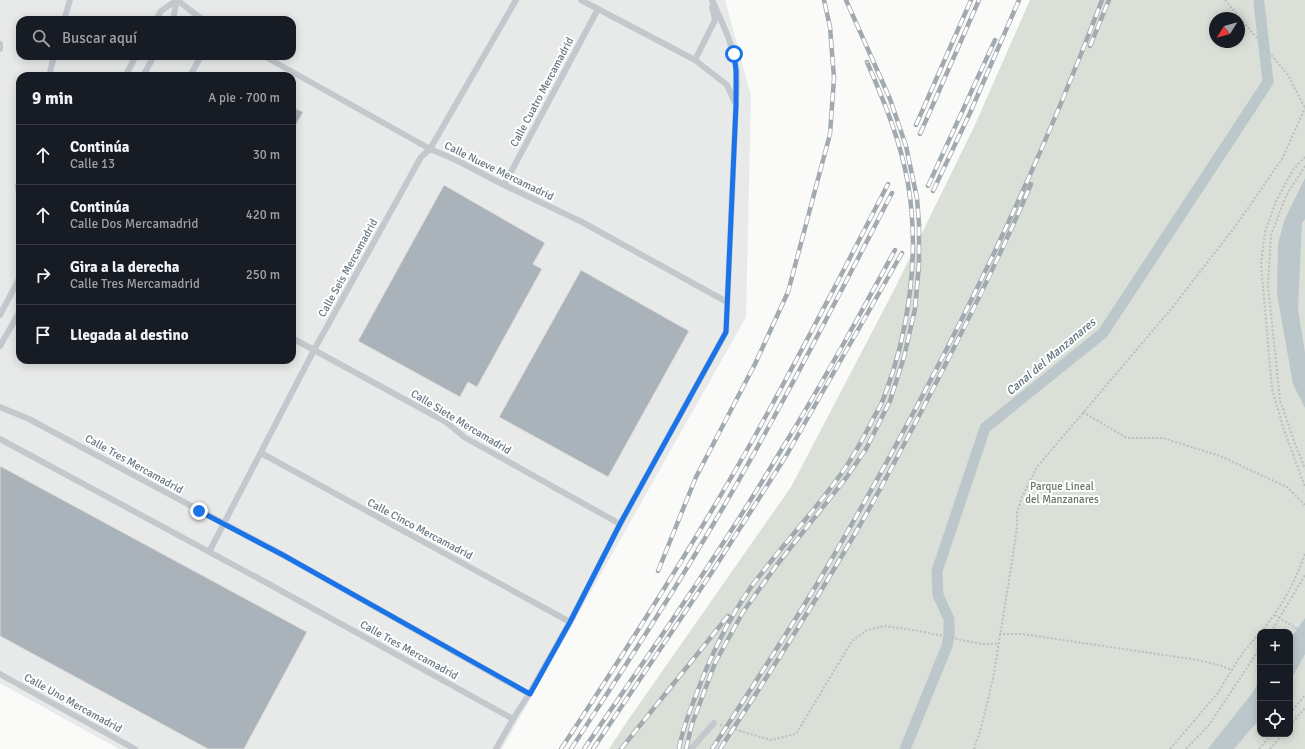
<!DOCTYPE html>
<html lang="es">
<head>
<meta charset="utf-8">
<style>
  :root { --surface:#171b24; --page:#242831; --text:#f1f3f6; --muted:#9ea1a6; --line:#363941 }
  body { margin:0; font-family:Signika,sans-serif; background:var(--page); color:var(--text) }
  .controls { position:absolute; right:12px; bottom:12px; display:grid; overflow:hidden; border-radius:8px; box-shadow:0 2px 10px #0003 }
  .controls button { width:36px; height:36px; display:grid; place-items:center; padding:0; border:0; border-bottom:1px solid var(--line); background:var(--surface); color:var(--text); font:20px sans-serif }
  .compass { position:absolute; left:1209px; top:12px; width:36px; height:36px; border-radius:50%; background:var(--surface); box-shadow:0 2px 10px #0003; rotate:233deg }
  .stop { position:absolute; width:12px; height:12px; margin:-9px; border:3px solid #1a73e8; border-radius:50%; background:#fff }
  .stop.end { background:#1a73e8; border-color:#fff; box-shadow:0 1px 4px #0008 }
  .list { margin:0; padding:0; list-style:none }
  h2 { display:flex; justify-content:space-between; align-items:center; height:52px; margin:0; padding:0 16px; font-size:17px }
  h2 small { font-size:13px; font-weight:400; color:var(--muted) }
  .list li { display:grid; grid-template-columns:26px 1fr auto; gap:12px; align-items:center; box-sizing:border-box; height:60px; padding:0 16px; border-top:1px solid var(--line) }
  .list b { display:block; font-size:15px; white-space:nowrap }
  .list p { margin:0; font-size:13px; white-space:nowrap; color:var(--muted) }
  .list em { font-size:13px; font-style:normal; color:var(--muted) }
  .icon { flex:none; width:22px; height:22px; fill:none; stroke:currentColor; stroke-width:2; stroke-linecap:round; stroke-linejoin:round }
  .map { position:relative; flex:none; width:1305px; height:749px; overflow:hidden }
  .search { position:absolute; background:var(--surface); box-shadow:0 2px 10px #0003; left:16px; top:16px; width:280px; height:44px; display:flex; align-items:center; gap:10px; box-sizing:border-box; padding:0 14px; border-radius:12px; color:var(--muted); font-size:15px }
  .panel { position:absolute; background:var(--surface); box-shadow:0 2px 10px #0003; left:16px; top:72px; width:280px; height:292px; border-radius:12px }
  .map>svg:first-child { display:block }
  .built { fill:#e8e9e9; fill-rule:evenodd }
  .green { fill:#dadfd7; fill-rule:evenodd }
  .water { fill:#bbc7cb }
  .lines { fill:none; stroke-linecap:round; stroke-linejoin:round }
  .canal { stroke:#bbc7cb; stroke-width:11 }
  .building { fill:#aab3b9; stroke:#dcdcda }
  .path { stroke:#bbbfc2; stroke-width:2; stroke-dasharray:2 2; stroke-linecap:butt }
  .service { stroke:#c3c8cc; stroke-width:6 }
  .rail-casing { stroke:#a2aab0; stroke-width:4.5 }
  .rail { stroke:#fff; stroke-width:3; stroke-dasharray:9; stroke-linecap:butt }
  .route { stroke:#1a73e8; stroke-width:5 }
  .labels { text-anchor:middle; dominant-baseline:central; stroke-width:4; stroke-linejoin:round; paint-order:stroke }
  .street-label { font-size:11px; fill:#657683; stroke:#fff }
  .park-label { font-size:11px; fill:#687a64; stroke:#fff }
  .water-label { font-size:12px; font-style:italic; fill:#60757c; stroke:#fff }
</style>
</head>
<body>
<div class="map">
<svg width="1305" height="749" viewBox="0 0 1305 749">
  <rect width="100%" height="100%" fill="#fafaf8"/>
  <!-- built -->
  <path class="built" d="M0 0H725L751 96 746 317 502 749H119L0 683ZM20 20H292V56H20ZM20 76H292V360H20Z"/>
  <!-- green -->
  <path class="green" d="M1030 0H1305V749H609L626 723 791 487 894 290 974 127ZM1215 18H1239V42H1215ZM1260 632H1290V734H1260Z"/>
  <!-- water -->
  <path class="water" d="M1305 178V219L1302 223 1298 309 1305 353V408L1293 384 1277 294 1278 244 1284 221Z
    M1305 618V654L1290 682V639Z
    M1260 680V720L1256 723 1234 749H1208L1253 692Z"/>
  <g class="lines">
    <!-- canal -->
    <path class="canal" d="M905 749 947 646 949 636V619L938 595 937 571 985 428 1103 333 1268 82 1259 3"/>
  </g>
  <!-- building -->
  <path class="building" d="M292 107 303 112 292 132Z
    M444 185 545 243 533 264 542 269 477 387 468 382 460 397 358 341Z
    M581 270 689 331 608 477 499 417Z
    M0 466 307 632 244 749H208L0 636Z"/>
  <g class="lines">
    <!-- path -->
    <path class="path" d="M1225 0 1288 75 1305 108
      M1305 157 1293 170 1276 201 1265 232 1261 264 1272 389 1284 430 1305 487
      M1305 166 1286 196 1271 235 1268 285 1280 400 1294 441 1305 469
      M1083 412 1127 438H1163L1220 456 1287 487 1305 505
      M1275 615 1305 634
      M1261 632C1281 608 1294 584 1305 554
      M1271 632 1305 575
      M999 634H1022L1198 660 1219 665 1232 670
      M1290 713 1305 695
      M720 725 771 740 796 734 852 641 867 630 885 626 919 631 981 644H997
      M1290 725 1305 708
      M974 749 980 732 993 679 1011 568 1017 527V512L1022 497 1037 467 1172 308 1237 224 1282 159 1305 108
      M1170 749 1217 694 1243 652 1260 633
      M1186 749 1209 725 1260 648
      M1259 749 1272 734
      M1270 749 1283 734"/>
    <!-- service -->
    <path class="service" d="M177 0 203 20
      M712 0C722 22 733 44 736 68 738 80 736 92 736 103
      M64 20 70 0
      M156 20 161 11 177 0
      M173 20 177 0
      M0 44V49
      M264 56 430 149 456 160 504 185 582 222 727 302
      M695 60 715 20 712 7
      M49 76 54 56
      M125 76 136 56
      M143 76 154 56
      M190 76 201 56
      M20 179 18 186 20 200
      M504 185 598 9
      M0 315 20 277
      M292 338 446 422 464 437 620 524
      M0 346 20 311
      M0 407 29 419 283 555 529 694
      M0 439 267 583 513 719
      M261 453 570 622
      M209 552 314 350 421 157 430 149 516 0
      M0 674 135 749
      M496 749 513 719 529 694 570 622 620 524 726 332 736 105 727 85 695 60 581 0
      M691 749 714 723"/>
    <defs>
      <path id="rail" d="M1090 46 1109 0
        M916 125 971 0
        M920 134 979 0
        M928 186 995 40
        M933 191 970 113 1019 0
        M658 571 696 477 755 364 788 292 830 134 834 78 830 27 824 0
        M561 749C629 646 696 541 756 434 802 351 845 268 888 184
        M571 749C612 686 654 623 693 558 765 440 828 316 892 193
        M584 749C651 651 719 554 780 452 821 386 858 318 895 250
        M593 749 712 572 786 456 902 253
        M621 749 728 616
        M679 749C682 730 689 713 696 695 710 657 728 620 751 587 780 548 813 513 841 474 853 457 863 439 872 421 876 413 881 406 884 397 909 333 920 253 908 184 901 142 884 101 867 62
        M686 749 692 724 715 663 743 612 776 566 846 478 866 449 890 401 904 357 915 309 919 264V224L917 198 906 146 890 99 846 0
        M712 749C747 695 783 640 817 584 927 398 1026 202 1102 0
        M720 749C762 685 804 620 843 554 871 508 896 460 921 412 960 337 998 262 1031 184"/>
    </defs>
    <!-- rail casing -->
    <use href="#rail" class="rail-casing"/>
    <!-- rail -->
    <use href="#rail" class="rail"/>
  </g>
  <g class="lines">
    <!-- route -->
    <path class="route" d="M199 511 283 555 530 694 570 622 620 524 726 332 736 105V70L734 54"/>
  </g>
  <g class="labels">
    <!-- street labels -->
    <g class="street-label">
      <text transform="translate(542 92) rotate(-62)">Calle Cuatro Mercamadrid</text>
      <text transform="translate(499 171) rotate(26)">Calle Nueve Mercamadrid</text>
      <text transform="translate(348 268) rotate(-61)">Calle Seis Mercamadrid</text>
      <text transform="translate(461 422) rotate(31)">Calle Siete Mercamadrid</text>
      <text transform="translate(134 464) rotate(29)">Calle Tres Mercamadrid</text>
      <text transform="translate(420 529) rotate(28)">Calle Cinco Mercamadrid</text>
      <text transform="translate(409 650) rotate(29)">Calle Tres Mercamadrid</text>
      <text transform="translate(73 703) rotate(29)">Calle Uno Mercamadrid</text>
    </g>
    <!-- park labels -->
    <g class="park-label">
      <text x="1062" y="486">Parque Lineal<tspan x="1062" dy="13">del Manzanares</tspan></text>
    </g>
    <!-- water labels -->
    <g class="water-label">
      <text transform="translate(1051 357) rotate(-40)">Canal del Manzanares</text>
    </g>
  </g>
</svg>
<div class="controls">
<button>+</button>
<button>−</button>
<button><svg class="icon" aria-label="locate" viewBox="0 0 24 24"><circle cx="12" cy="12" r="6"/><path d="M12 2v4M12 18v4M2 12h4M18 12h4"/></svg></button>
</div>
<svg class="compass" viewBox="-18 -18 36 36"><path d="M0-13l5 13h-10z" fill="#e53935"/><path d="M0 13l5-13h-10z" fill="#9ea1a6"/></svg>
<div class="stop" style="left:734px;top:54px"></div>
<div class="stop end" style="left:199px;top:511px"></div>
<div class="search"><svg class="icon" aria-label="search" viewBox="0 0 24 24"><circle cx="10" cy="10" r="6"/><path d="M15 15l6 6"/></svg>Buscar aquí</div>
<section class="panel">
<h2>9 min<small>A pie · 700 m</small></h2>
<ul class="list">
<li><svg class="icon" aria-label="ahead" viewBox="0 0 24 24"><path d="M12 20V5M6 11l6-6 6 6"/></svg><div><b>Continúa</b><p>Calle 13</p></div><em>30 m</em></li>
<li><svg class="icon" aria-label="ahead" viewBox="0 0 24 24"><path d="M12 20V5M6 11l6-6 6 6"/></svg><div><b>Continúa</b><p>Calle Dos Mercamadrid</p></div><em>420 m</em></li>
<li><svg class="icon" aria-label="right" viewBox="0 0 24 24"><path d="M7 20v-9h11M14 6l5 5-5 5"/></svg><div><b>Gira a la derecha</b><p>Calle Tres Mercamadrid</p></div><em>250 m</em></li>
<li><svg class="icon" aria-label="arrive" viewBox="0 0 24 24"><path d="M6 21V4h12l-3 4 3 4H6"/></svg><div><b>Llegada al destino</b></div></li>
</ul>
</section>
</div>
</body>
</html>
